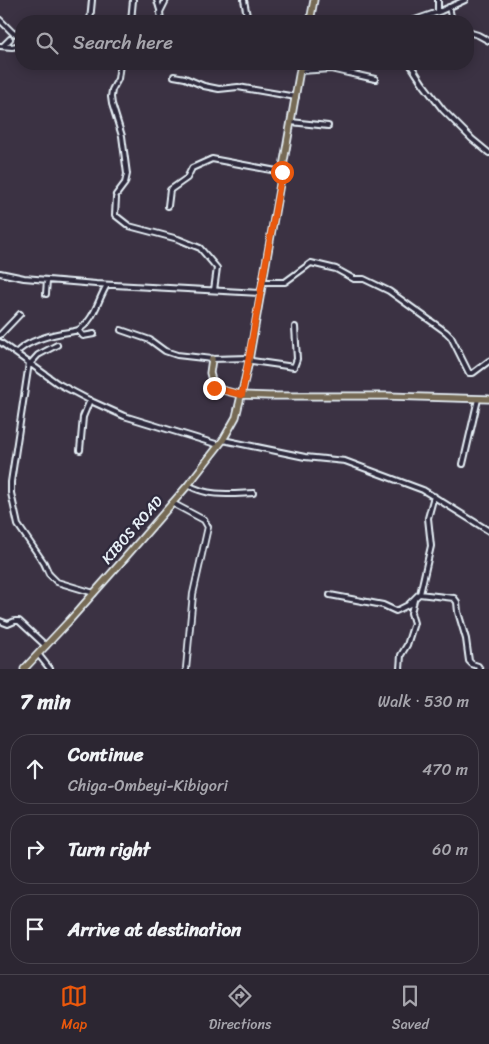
<!DOCTYPE html>
<html lang="en">
<head>
<meta charset="utf-8">
<style>
  :root { --surface:#2c2632; --page:#342e3a; --text:#f1f3f6; --muted:#a6a5ac; --line:#48434d; --accent:#ea580c }
  body { margin:0; font-family:Sriracha,sans-serif; background:var(--page); color:var(--text) }
  .stop { position:absolute; width:15px; height:15px; margin:-11px; border:4px solid #ea580c; border-radius:50%; background:#fff }
  .stop.end { background:#ea580c; border-color:#fff; box-shadow:0 1px 5px #0008 }
  .list { margin:0; padding:0; list-style:none }
  h2 { display:flex; justify-content:space-between; align-items:center; height:65px; margin:0; padding:0 20px; font-size:21px }
  h2 small { font-size:16px; font-weight:400; color:var(--muted) }
  .list li { display:grid; grid-template-columns:32px 1fr auto; gap:15px; align-items:center; box-sizing:border-box; height:70px; margin:0 10px 10px; padding:0 10px; border:1px solid var(--line); border-radius:20px }
  .list b { display:block; font-size:19px; white-space:nowrap }
  .list p { margin:0; font-size:16px; white-space:nowrap; color:var(--muted) }
  .list em { font-size:16px; font-style:normal; color:var(--muted) }
  .icon { flex:none; width:28px; height:28px; fill:none; stroke:currentColor; stroke-width:2; stroke-linecap:round; stroke-linejoin:round }
  .map { position:relative; flex:none; width:489px; height:669px; overflow:hidden }
  .search { position:absolute; background:var(--surface); box-shadow:0 2px 12px #0003; left:15px; right:15px; top:15px; height:55px; display:flex; align-items:center; gap:12px; box-sizing:border-box; padding:0 18px; border-radius:20px; color:var(--muted); font-size:19px }
  .sheet { height:305px; background:var(--surface) }
  nav { display:flex; justify-content:space-around; align-items:center; box-sizing:border-box; height:70px; border-top:1px solid var(--line); background:var(--surface); font-size:14px; color:var(--muted) }
  nav a { display:grid; justify-items:center; gap:2px }
  nav .on { color:var(--accent) }
  .map>svg:first-child { display:block }
  .lines { fill:none; stroke-linecap:round; stroke-linejoin:round }
  .minor-casing { stroke:#e8f1f8; stroke-width:8 }
  .tertiary-casing { stroke:#e8f1f8; stroke-width:8 }
  .primary-casing { stroke:#e8f1f8; stroke-width:9 }
  .minor { stroke:#2f2a3d; stroke-width:4 }
  .tertiary { stroke:#2f2a3d; stroke-width:4.5 }
  .primary { stroke:#766a54; stroke-width:5.5 }
  .route { stroke:#ea580c; stroke-width:6 }
  .labels { text-anchor:middle; dominant-baseline:central; stroke-width:4.5; stroke-linejoin:round; paint-order:stroke }
  .street-label { font-size:15px; fill:#e8f1f8; stroke:#2f2a3d }
</style>
</head>
<body>
<div class="map">
<svg width="489" height="669" viewBox="0 0 489 669">
  <rect width="100%" height="100%" fill="#3b3243"/>
  <filter id="ink" filterUnits="userSpaceOnUse"><feTurbulence type="fractalNoise" baseFrequency=".02" numOctaves="2"/><feDisplacementMap in="SourceGraphic" scale="10" xChannelSelector="R" yChannelSelector="G"/><feConvolveMatrix kernelMatrix="1 2 1 2 8 2 1 2 1" color-interpolation-filters="sRGB"/></filter>
  <g filter="url(#ink)">
    <g class="lines">
      <defs>
        <path id="minor" d="M157 0 160 10
          M244 0 248 21
          M438 0V12
          M449 7 452 21
          M0 20 13 33 21 35
          M90 21 92 0
          M131 21 133 0
          M161 21 160 12 166 0
          M412 21 441 11 465 0
          M468 32 478 35 489 41
          M4 45 10 39
          M0 46 12 47 21 45
          M410 64 423 84 443 110 472 139 489 153
          M300 71 331 69 375 79
          M174 76 185 78 204 86 219 89 238 87 296 97
          M291 122 328 126
          M116 195 125 183 127 174 122 136 112 104 111 97 112 90 118 79 120 64
          M116 198 115 215 129 226 178 239 200 248 217 268 214 290
          M168 206 170 190 187 178 192 168 212 159 282 172
          M0 273 24 278 96 284 260 293
          M262 282H285L311 263 336 269 354 279H364L389 291 446 332 451 337 469 373H473L489 361
          M46 294 47 280
          M78 330 83 336 94 334
          M121 330 150 340 165 351 177 355 212 359 249 358 252 361 294 367 297 359 295 327
          M0 335 20 314
          M0 342 57 383 93 402 124 416 219 445
          M16 353C27 341 47 336 62 333 67 332 73 332 78 330 94 322 98 299 107 285
          M29 363 11 482V493L18 525 44 563 49 574 57 582 94 593
          M30 364 38 355 57 345
          M223 440 305 457 345 461 423 490 489 531
          M80 450 83 417 90 400
          M463 464 478 399
          M188 485C209 497 230 494 253 493
          M420 594 431 546 428 518 434 496
          M330 595 383 605 396 611 408 605 419 594 454 598 457 602 458 612 466 639 469 661 472 664 478 666 480 669
          M0 621 8 624 15 621H19L46 646
          M38 654 50 669
          M400 669 401 655 407 645 414 623 411 613 414 600"/>
        <path id="tertiary" d="M172 503 204 520 208 527 193 594 186 669"/>
        <path id="primary" d="M310 21 314 0
          M212 359 210 373 214 388 242 395 269 396H387L489 399
          M24 669 69 621 124 559 188 485 223 440 236 417 248 366 301 64"/>
      </defs>
      <!-- minor casing -->
      <use href="#minor" class="minor-casing"/>
      <!-- tertiary casing -->
      <use href="#tertiary" class="tertiary-casing"/>
      <!-- primary casing -->
      <use href="#primary" class="primary-casing"/>
      <!-- minor -->
      <use href="#minor" class="minor"/>
      <!-- tertiary -->
      <use href="#tertiary" class="tertiary"/>
      <!-- primary -->
      <use href="#primary" class="primary"/>
    </g>
  </g>
  <g class="lines" filter="url(#ink)">
    <!-- route -->
    <path class="route" d="M214 388 242 395 282 172"/>
  </g>
  <g class="labels">
    <!-- street labels -->
    <g class="street-label">
      <text transform="translate(132 530) rotate(-49)">KIBOS ROAD</text>
    </g>
  </g>
</svg>
<div class="stop" style="left:282px;top:172px"></div>
<div class="stop end" style="left:214px;top:388px"></div>
<div class="search"><svg class="icon" aria-label="search" viewBox="0 0 24 24"><circle cx="10" cy="10" r="6"/><path d="M15 15l6 6"/></svg>Search here</div>
</div>
<section class="sheet">
<h2>7 min<small>Walk · 530 m</small></h2>
<ul class="list">
<li><svg class="icon" aria-label="ahead" viewBox="0 0 24 24"><path d="M12 20V5M6 11l6-6 6 6"/></svg><div><b>Continue</b><p>Chiga-Ombeyi-Kibigori</p></div><em>470 m</em></li>
<li><svg class="icon" aria-label="right" viewBox="0 0 24 24"><path d="M7 20v-9h11M14 6l5 5-5 5"/></svg><div><b>Turn right</b></div><em>60 m</em></li>
<li><svg class="icon" aria-label="arrive" viewBox="0 0 24 24"><path d="M6 21V4h12l-3 4 3 4H6"/></svg><div><b>Arrive at destination</b></div></li>
</ul>
</section>
<nav>
<a class="on"><svg class="icon" aria-label="map" viewBox="0 0 24 24"><path d="M3 6l6-2 6 2 6-2v14l-6 2-6-2-6 2zM9 4v14M15 6v14"/></svg>Map</a>
<a><svg class="icon" aria-label="directions" viewBox="0 0 24 24"><path d="M12 3l9 9-9 9-9-9zM9 14v-3h6M13 9l2 2-2 2"/></svg>Directions</a>
<a><svg class="icon" aria-label="saved" viewBox="0 0 24 24"><path d="M7 4h10v16l-5-4-5 4z"/></svg>Saved</a>
</nav>
</body>
</html>
